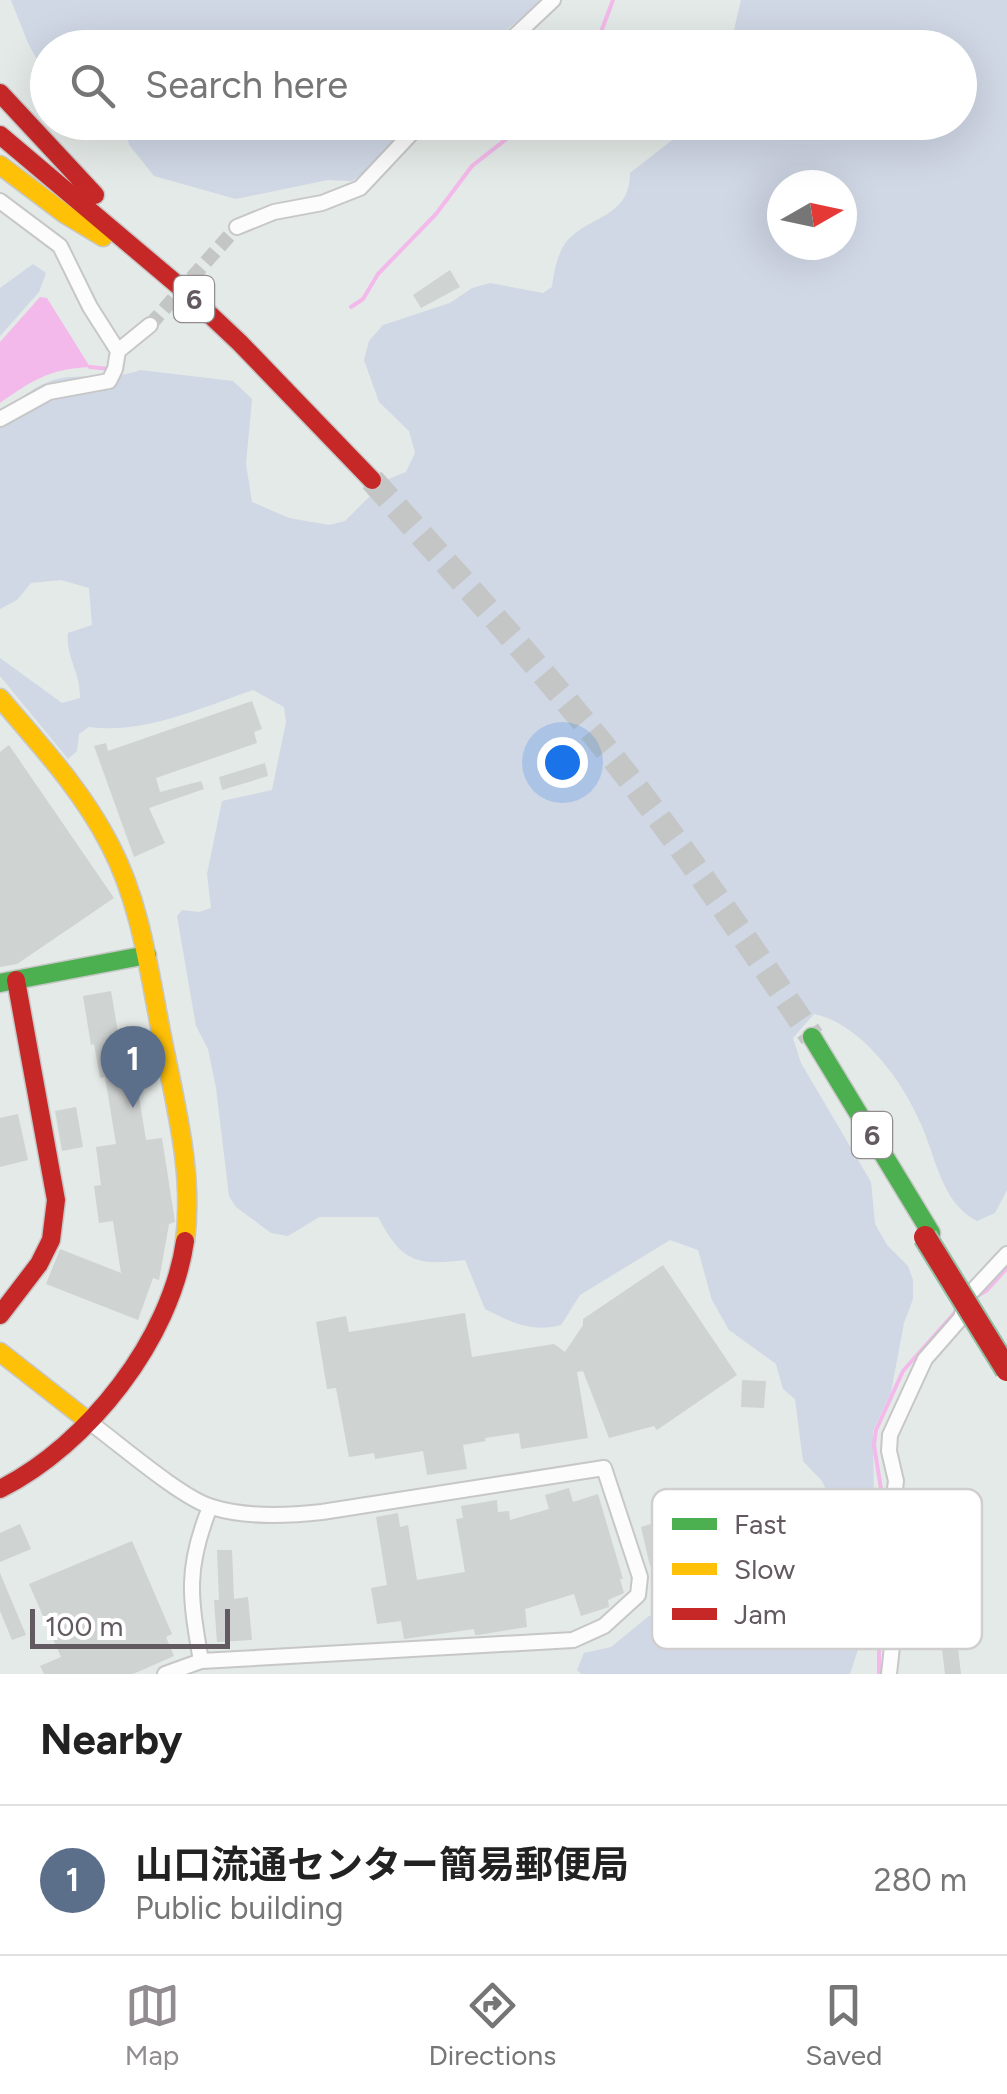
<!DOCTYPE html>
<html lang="en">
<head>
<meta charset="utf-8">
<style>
  :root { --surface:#fff; --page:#f6f6f6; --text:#222; --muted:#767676; --line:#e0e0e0; --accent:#908c8f }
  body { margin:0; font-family:Figtree,"Noto Sans JP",sans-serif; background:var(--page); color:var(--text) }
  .compass { position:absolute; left:767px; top:170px; width:90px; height:90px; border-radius:50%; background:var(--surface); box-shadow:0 10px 40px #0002; rotate:81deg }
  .scale { position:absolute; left:30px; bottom:25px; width:200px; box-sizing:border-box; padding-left:10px; border:5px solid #625a60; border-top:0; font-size:28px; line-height:35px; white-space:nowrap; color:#625a60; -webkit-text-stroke:8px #fff; paint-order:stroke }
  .you { position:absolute; left:562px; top:762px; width:35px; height:35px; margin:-25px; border:8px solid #fff; border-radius:50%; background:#1a73e8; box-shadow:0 0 0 15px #1a73e833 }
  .badge { display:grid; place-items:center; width:65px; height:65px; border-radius:50%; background:var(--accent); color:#fff; font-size:32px; font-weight:700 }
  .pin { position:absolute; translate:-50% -82px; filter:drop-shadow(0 2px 5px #0008) }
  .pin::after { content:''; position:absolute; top:52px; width:35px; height:30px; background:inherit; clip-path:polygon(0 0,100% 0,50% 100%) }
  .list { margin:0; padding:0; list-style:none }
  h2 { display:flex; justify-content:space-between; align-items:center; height:130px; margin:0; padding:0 40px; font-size:42px }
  h2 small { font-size:32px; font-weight:400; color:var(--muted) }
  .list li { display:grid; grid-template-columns:65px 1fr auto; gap:30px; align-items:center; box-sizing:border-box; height:150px; padding:0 40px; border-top:2px solid var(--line) }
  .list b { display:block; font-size:38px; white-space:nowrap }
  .list p { margin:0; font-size:32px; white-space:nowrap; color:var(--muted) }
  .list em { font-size:32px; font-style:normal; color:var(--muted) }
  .icon { flex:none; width:55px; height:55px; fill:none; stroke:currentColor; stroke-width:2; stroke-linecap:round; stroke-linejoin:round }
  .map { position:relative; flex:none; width:1007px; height:1674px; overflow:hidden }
  .search { position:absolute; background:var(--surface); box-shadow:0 10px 40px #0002; left:30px; right:30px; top:30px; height:110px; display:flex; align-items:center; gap:25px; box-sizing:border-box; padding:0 35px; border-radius:55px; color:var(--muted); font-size:38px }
  .sheet { height:280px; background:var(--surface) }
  nav { display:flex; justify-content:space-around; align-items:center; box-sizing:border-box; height:140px; border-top:2px solid var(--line); background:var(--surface); font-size:28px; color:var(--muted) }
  nav a { display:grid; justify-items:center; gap:5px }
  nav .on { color:var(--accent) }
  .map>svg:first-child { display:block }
  .green { fill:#d0d7e5; fill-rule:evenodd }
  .water { fill:#f3b9ea }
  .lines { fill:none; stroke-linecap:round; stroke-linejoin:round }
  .stream { stroke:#f3b9ea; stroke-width:4 }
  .building { fill:#cfd3d1 }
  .street-tunnel { stroke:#c4c6c5; stroke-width:14; stroke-dasharray:14 7; stroke-linecap:butt }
  .highway-tunnel { stroke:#c4c6c5; stroke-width:25; stroke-dasharray:25 12; stroke-linecap:butt }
  .street-casing { stroke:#c6c7c6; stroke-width:18 }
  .fast-casing { stroke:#c7c7c7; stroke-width:21 }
  .slow-casing { stroke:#c7c7c7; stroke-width:21 }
  .jam-casing { stroke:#c7c7c7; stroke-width:21 }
  .street { stroke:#fbfcfb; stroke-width:14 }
  .fast { stroke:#4caf50; stroke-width:18 }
  .slow { stroke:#ffc107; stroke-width:18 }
  .jam { stroke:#c62828; stroke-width:18 }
  .jam-bridge-casing { stroke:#94bfa7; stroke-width:26; stroke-linecap:butt }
  .jam-bridge { stroke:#c62828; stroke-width:22 }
  .labels { text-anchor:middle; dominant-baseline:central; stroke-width:8; stroke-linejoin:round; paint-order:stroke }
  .shield { fill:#fff; stroke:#918c90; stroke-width:2.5 }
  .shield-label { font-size:28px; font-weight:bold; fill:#625a60 }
  .key { fill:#fff; stroke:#d0cecf; stroke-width:2.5 }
  .key-label { font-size:28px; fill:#625a60 }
</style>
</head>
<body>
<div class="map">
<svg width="1007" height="1674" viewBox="0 0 1007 1674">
  <rect width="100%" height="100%" fill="#e4eae7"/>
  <!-- green -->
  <path class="green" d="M11 0H542L487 47 48 48 47 78 28 43Z
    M741 0H1007V1190L995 1213 977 1221C941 1203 936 1156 920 1122 902 1080 860 1023 814 1014L793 1038 801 1063 871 1182 875 1224 887 1245 908 1266 913 1280V1299L904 1323 891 1392 873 1431 874 1514 860 1564 866 1625 850 1674H581L577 1670 584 1653 611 1647 649 1616 674 1605 713 1600C726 1583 736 1552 727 1531 722 1519 716 1514 719 1501L738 1507 759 1535C783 1530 790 1519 798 1497H812V1518L823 1517 829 1496 822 1481 803 1461 795 1399 783 1389 776 1364 729 1330 712 1300 698 1250 670 1240 580 1295 561 1325C532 1333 511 1322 485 1309L465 1260C416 1266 402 1262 378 1217H319L288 1236 271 1233 236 1207 229 1196 216 1088 208 1049 196 1026 177 916 182 910 199 912 211 908 207 874 222 801 272 790 286 722 284 707 253 690C200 708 146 734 89 727L79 734 77 751 68 759 0 676V658L62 703 80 698C81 674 65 655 68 633L92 625 89 588 61 580 31 583 17 600 0 609V413C21 399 36 383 62 378 88 374 115 380 140 370L233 381 252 399 246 464 252 502 289 518 329 525 345 521 386 480 406 472 415 453 409 431 379 402 364 360 369 341 383 325 450 303 472 288 490 283 543 293 552 287C554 273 557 253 567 241 590 215 630 218 630 173L694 123 960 122V48L730 47ZM782 185H842V245H782Z
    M121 123H412L377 163 352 181 328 180 236 199 154 176 130 146Z
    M33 264 46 273 39 292 0 336V288Z"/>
  <!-- water -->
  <path class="water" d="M40 297 47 298 90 367C49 369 33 380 0 403V342Z"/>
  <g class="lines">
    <!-- stream -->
    <path class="stream" d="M590 48 601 32 613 0
      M351 307 363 299 378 274 436 214 472 166 528 122
      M90 367 110 369
      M974 1298 987 1290 1007 1268
      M879 1674V1613L867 1585 866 1570 881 1489 874 1445 876 1430 903 1371 958 1309"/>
  </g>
  <!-- building -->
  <path class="building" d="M450 270 460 287 421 308 413 295Z
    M252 701 262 729 254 732 257 743 156 778 160 792 201 781 204 789 149 808 165 843 134 857 94 746 106 743 108 751Z
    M9 745 114 898 17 964 0 967V752Z
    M265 763 268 776 222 790 219 777Z
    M111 991 120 1044 130 1042 146 1140 162 1138 175 1222 169 1224 159 1280 153 1278 138 1320 46 1284 60 1249 121 1273 113 1221 99 1223 94 1186 101 1185 96 1147 116 1144 105 1077 100 1078 94 1044 91 1045 83 996Z
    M76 1107 83 1147 62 1151 55 1111Z
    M18 1114 28 1160 0 1167V1118Z
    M663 1265 737 1375 657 1430 654 1426 609 1438 583 1371 577 1372 588 1438 521 1449 519 1433 485 1438 486 1441 463 1445 467 1469 427 1475 423 1451 375 1459 374 1453 349 1457 336 1388 327 1389 316 1322 346 1316 349 1332 465 1313 472 1357 554 1344 565 1352 583 1325V1319Z
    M742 1380 766 1381 764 1408 741 1407Z
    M569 1488 573 1502 598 1494 623 1579H620L624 1593 608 1600 609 1607 581 1616 574 1594 525 1609 527 1627 478 1635H475L474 1629 404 1639 401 1621 377 1624 371 1588 387 1585 376 1517 398 1513 400 1527 408 1525 417 1580 465 1572 456 1519 463 1518 461 1506 497 1500 498 1512 509 1511 510 1520 549 1509 545 1495Z
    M698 1496 713 1548 650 1566 641 1527 675 1516 671 1504Z
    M20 1524 31 1549 0 1562V1533Z
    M132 1541 172 1634 166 1637 174 1656 133 1674H44L40 1666 61 1657 29 1584Z
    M217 1550H232L234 1599 248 1597 252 1640 217 1642 214 1600H219Z
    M0 1573 26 1635 12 1640 0 1611Z
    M956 1631 961 1674H945L940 1633Z"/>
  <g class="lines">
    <!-- street-tunnel -->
    <path class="street-tunnel" d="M150 325 237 227"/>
    <!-- highway-tunnel -->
    <path class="highway-tunnel" d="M372 480C455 573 539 665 617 763 686 851 749 944 812 1037"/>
    <defs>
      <path id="street" d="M502 48 553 0
        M0 201 60 246 90 307 118 351 150 325
        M237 227 274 212 322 203 360 188 422 122
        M0 419 49 392 109 381 115 369 118 351
        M88 1421C117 1442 181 1498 212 1507 247 1518 287 1516 322 1512L604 1468 640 1577 638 1595 604 1626 573 1640 201 1661 165 1674
        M201 1661C190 1597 185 1569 210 1507
        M889 1674 893 1637 885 1564 896 1481 889 1451 890 1435 925 1359 961 1318 966 1298 1007 1254"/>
      <path id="fast" d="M0 983 147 955
        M812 1037 931 1233"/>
      <path id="slow" d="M0 165 65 214 103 237
        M0 698C40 745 82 790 110 845 141 904 149 972 162 1037 175 1103 194 1173 185 1241
        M0 1352 88 1421"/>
      <path id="jam" d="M0 93 95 195
        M0 135 186 292 240 343 372 480
        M0 1315 39 1264 51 1240 56 1200 16 980
        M0 1489C88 1445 171 1339 185 1241"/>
    </defs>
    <!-- street casing -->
    <use href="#street" class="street-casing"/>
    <!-- fast casing -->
    <use href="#fast" class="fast-casing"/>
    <!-- slow casing -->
    <use href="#slow" class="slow-casing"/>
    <!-- jam casing -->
    <use href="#jam" class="jam-casing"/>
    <!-- street -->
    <use href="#street" class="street"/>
    <!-- fast -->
    <use href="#fast" class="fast"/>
    <!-- slow -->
    <use href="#slow" class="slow"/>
    <!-- jam -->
    <use href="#jam" class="jam"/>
    <defs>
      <path id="jam-bridge" d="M925 1237 1007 1370"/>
    </defs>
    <!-- jam-bridge casing -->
    <use href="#jam-bridge" class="jam-bridge-casing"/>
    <!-- jam-bridge -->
    <use href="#jam-bridge" class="jam-bridge"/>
  </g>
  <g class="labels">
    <!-- shield labels -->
    <g class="shield">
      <rect x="174" y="276" width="40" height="46" rx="8"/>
      <rect x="852" y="1112" width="40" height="46" rx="8"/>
    </g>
    <g class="shield-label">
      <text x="194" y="299">6</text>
      <text x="872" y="1135">6</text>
    </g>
  </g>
  <!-- legend -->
  <rect x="652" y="1489" width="330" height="160" rx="15" class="key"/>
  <rect x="672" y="1518" width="45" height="12" fill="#4caf50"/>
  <rect x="672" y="1563" width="45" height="12" fill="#ffc107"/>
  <rect x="672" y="1608" width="45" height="12" fill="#c62828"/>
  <g class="key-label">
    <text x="734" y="1534">Fast</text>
    <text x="734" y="1579">Slow</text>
    <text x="734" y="1624">Jam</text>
  </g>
</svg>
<svg class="compass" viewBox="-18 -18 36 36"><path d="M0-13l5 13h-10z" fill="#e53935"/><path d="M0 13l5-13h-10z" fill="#767676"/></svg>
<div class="scale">100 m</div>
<div class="you"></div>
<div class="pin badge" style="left:133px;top:1108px;background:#5c6f8a">1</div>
<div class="search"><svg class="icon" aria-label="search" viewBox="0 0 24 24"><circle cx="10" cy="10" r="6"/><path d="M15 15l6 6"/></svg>Search here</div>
</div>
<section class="sheet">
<h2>Nearby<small></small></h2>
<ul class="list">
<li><span class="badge" style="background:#5c6f8a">1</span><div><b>山口流通センター簡易郵便局</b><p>Public building</p></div><em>280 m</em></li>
</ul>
</section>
<nav>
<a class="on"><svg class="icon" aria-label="map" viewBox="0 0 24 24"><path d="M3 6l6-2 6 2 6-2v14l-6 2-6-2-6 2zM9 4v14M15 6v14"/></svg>Map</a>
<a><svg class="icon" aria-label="directions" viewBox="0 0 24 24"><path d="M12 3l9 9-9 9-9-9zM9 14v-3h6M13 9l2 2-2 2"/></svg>Directions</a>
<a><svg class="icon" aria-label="saved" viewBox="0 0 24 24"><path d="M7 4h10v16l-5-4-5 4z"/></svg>Saved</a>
</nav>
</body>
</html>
